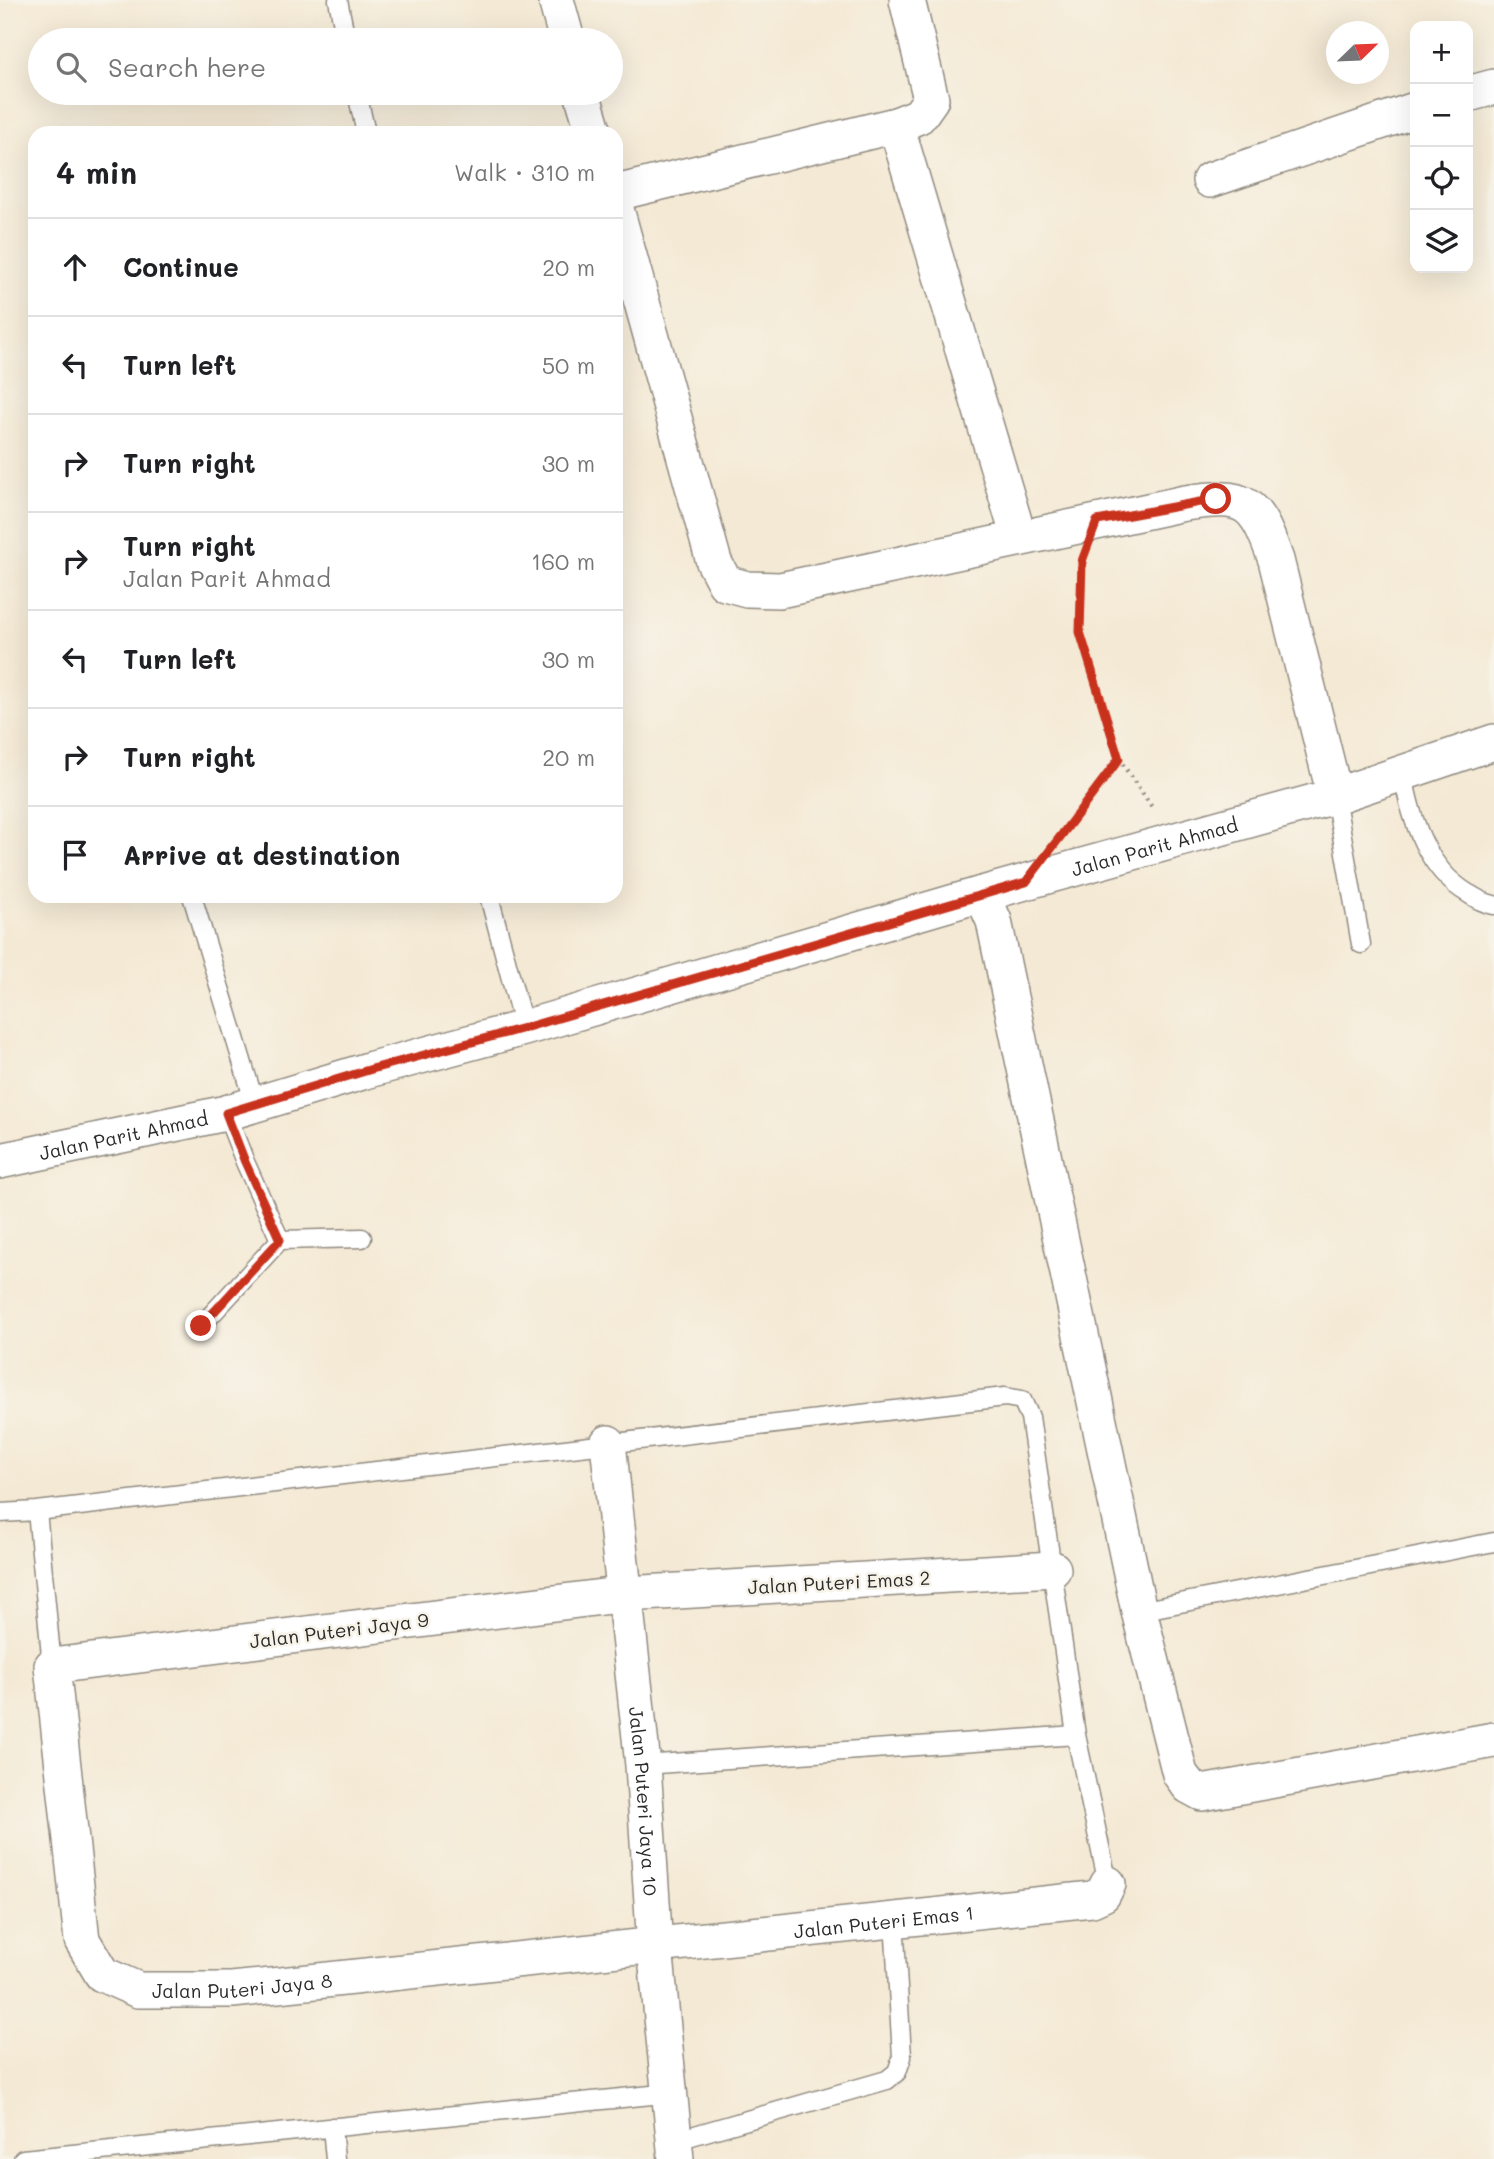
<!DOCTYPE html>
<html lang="en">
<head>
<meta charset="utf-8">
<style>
  :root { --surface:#fff; --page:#f2f2f2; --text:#202124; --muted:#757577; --line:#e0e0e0 }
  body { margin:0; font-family:Mali,sans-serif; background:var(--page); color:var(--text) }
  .controls { position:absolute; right:21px; top:21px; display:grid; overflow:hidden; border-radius:14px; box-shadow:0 7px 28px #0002 }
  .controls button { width:63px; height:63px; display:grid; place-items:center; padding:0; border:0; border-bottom:2px solid var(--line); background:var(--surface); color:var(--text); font:35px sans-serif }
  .compass { position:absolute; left:1326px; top:21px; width:63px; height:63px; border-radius:50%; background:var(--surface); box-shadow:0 7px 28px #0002; rotate:67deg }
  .stop { position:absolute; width:21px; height:21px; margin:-16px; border:5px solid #c8321e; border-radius:50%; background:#fff }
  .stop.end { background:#c8321e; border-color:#fff; box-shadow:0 2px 7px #0008 }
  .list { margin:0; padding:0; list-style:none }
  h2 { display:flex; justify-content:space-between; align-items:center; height:91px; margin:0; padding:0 28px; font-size:30px }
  h2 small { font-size:23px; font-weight:400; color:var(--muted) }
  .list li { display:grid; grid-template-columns:46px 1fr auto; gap:21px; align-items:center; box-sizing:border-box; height:98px; padding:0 28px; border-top:2px solid var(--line) }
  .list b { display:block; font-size:26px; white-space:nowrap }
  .list p { margin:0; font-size:23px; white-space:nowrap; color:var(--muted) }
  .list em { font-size:23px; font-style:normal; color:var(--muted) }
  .icon { flex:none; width:38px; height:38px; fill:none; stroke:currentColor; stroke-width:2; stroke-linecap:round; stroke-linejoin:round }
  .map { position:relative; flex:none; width:1494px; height:2159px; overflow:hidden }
  .search { position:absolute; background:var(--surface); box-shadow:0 7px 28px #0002; left:28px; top:28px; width:595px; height:77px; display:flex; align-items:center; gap:18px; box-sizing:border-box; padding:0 24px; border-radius:38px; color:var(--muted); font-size:26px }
  .panel { position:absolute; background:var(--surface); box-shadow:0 7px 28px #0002; left:28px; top:126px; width:595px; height:777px; border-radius:21px }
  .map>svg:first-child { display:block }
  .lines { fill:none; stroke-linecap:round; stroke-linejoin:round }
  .service-casing { stroke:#908a80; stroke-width:21 }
  .minor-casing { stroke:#908a80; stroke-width:38 }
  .path { stroke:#908a80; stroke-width:4.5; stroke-dasharray:2 5; stroke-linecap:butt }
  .service { stroke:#fff; stroke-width:18 }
  .minor { stroke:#fff; stroke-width:35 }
  .route { stroke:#c8321e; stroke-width:9 }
  .labels { text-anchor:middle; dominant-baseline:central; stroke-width:5; stroke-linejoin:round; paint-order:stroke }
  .street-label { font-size:19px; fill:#2b2b2b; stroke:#f7f3e8 }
</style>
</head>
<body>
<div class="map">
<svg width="1494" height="2159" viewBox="0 0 1494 2159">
  <rect width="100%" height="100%" fill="#f7f3e8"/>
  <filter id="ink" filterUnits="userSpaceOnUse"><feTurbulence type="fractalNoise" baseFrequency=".0143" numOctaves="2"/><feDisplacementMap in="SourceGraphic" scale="14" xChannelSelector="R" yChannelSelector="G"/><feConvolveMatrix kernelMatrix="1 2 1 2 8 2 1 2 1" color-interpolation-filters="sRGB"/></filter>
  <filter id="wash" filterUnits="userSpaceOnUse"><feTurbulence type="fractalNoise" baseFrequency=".00686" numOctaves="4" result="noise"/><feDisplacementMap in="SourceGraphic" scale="28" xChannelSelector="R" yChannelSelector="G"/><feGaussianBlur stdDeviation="1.57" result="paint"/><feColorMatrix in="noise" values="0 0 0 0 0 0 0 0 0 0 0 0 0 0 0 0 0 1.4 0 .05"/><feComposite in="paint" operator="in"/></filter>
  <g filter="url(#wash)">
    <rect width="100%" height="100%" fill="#f4e9d4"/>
  </g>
  <g filter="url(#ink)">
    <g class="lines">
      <defs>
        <path id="service" d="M338 0 346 40
          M357 93 366 133
          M1403 774C1411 820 1427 870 1469 894 1477 899 1485 904 1494 905
          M1335 796 1361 944
          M192 896 255 1104
          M489 896 524 1028
          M280 1240 362 1238
          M201 1326 280 1240 245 1162 226 1113
          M37 1511 52 1666
          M0 1513 37 1511 1005 1397 1022 1400 1030 1417 1076 1735 1108 1884
          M1139 1611 1494 1542
          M643 1765 1076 1735
          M332 2127 335 2159
          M674 2141 887 2080 897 2072 902 2057 894 1919
          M23 2159 671 2093"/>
        <g id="minor">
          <path d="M556 0 567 40"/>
          <path d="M582 93 594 133"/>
          <path d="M1468 94 1494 87"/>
          <path d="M896 125 1019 538"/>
          <path d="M1210 180 1415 110"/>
          <path d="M616 193 896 125 919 116 931 99 907 0"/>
          <path d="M616 209 714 562 725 583 747 589 780 590 1185 503C1247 494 1255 501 1276 560L1335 796"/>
          <path d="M982 894 994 921 1139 1611 1180 1774 1189 1786 1202 1793 1494 1740"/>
          <path id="s1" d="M0 1161 226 1113 372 1069 524 1028 982 894 1335 796 1494 742"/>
          <path id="s2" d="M608 1443 643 1765 655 1947 676 2159"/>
          <path id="s3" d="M1053 1569 626 1594 52 1666 82 1940 102 1974 138 1990H232L1092 1899 1103 1894 1108 1884"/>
        </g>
      </defs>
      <!-- service casing -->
      <use href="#service" class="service-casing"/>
      <!-- minor casing -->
      <use href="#minor" class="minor-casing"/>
      <!-- path -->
      <path class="path" d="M1082 561 1080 632 1119 759 1153 809
        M1063 834 1119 759"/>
      <!-- service -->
      <use href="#service" class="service"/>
      <!-- minor -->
      <use href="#minor" class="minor"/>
    </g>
  </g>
  <g class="lines" filter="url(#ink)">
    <!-- route -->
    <path class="route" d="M201 1326 280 1240 245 1162 226 1113 372 1069 524 1028 1026 882 1119 759 1080 632 1082 561 1097 521 1216 499"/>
  </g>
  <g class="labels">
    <!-- street labels -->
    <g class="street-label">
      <text stroke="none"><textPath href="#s1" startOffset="1197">Jalan Parit Ahmad</textPath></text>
      <text stroke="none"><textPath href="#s1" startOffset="126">Jalan Parit Ahmad</textPath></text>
      <text transform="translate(839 1582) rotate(-3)">Jalan Puteri Emas 2</text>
      <text transform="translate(339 1630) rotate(-7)">Jalan Puteri Jaya 9</text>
      <text stroke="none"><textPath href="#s2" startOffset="360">Jalan Puteri Jaya 10</textPath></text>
      <text stroke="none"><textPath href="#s3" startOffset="2110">Jalan Puteri Emas 1</textPath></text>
      <text stroke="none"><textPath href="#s3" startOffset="1465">Jalan Puteri Jaya 8</textPath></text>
    </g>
  </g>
</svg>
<div class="controls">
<button>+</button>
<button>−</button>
<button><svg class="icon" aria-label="locate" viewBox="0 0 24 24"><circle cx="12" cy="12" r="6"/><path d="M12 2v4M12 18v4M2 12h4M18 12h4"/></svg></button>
<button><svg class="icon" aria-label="layers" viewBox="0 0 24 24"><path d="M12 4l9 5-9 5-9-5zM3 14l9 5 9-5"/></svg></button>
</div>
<svg class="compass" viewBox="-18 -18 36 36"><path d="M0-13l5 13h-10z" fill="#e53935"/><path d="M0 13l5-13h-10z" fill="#757577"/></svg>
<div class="stop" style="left:1216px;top:499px"></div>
<div class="stop end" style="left:201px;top:1326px"></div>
<div class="search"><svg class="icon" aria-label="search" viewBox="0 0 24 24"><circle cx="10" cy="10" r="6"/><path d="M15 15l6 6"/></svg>Search here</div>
<section class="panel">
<h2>4 min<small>Walk · 310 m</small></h2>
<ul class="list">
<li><svg class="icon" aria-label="ahead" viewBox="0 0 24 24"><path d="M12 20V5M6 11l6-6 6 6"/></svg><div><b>Continue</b></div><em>20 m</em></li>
<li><svg class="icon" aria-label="left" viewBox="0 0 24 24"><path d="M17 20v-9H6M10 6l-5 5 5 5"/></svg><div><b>Turn left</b></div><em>50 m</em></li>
<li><svg class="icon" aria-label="right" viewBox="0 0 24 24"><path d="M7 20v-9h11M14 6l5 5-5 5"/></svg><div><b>Turn right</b></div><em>30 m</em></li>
<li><svg class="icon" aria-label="right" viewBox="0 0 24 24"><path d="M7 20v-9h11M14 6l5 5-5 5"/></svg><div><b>Turn right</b><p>Jalan Parit Ahmad</p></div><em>160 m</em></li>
<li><svg class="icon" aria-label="left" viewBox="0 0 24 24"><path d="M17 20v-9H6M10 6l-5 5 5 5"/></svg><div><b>Turn left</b></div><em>30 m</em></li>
<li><svg class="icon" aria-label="right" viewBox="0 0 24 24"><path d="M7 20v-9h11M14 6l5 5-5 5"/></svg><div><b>Turn right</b></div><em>20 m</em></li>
<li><svg class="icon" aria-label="arrive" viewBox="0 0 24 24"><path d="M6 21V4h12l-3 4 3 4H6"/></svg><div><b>Arrive at destination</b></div></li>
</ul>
</section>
</div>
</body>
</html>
